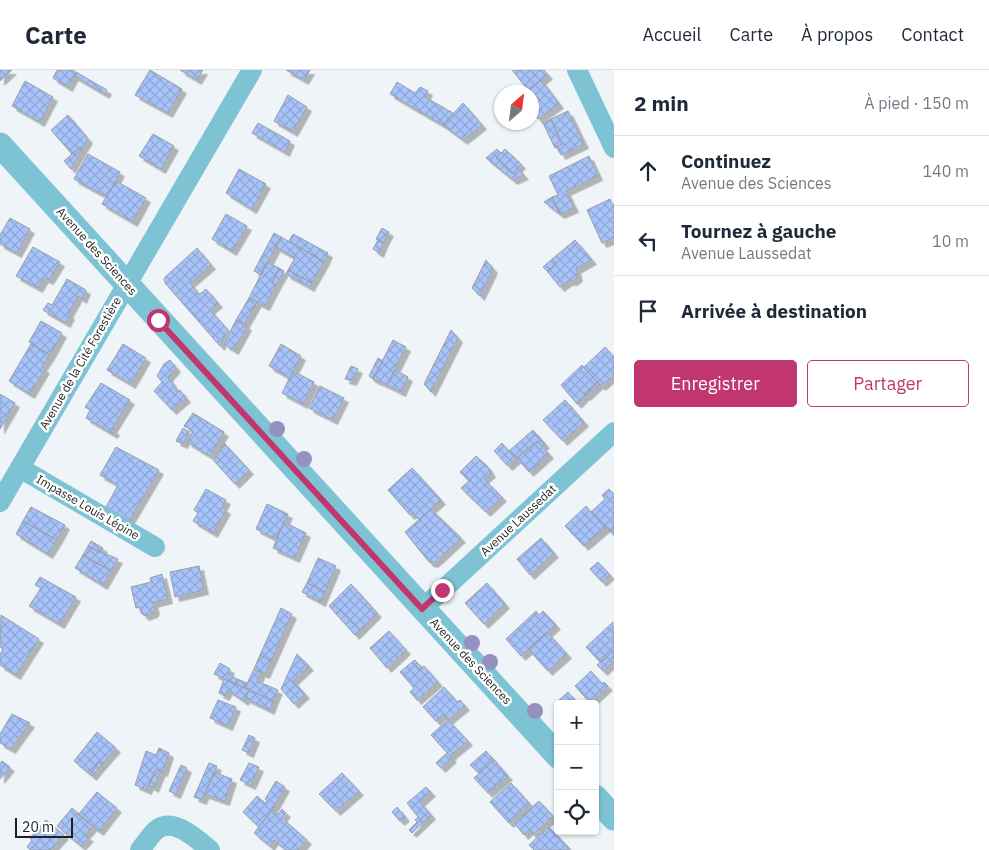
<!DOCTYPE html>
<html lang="fr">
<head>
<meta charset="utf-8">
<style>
  :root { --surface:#fff; --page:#f2f2f3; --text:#1f2937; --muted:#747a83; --line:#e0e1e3; --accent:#c1366e }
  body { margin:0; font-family:"IBM Plex Sans",sans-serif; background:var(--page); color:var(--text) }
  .controls { position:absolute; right:15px; bottom:15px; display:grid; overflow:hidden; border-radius:5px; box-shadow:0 1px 4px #0004 }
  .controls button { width:45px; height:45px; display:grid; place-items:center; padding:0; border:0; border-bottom:1px solid var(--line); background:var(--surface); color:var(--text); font:25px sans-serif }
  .compass { position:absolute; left:494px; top:15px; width:45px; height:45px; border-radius:50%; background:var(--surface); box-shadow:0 1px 4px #0004; rotate:28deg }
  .scale { position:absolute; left:15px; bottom:12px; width:58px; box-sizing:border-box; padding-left:5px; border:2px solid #1e2021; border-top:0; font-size:14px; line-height:18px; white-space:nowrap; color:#1e2021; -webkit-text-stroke:4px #fff; paint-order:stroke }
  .stop { position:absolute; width:15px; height:15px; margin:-11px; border:4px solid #c1366e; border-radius:50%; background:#fff }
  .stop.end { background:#c1366e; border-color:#fff; box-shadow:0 1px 5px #0008 }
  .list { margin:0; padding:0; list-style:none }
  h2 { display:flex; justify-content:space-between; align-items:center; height:65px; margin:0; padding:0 20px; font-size:21px }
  h2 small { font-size:16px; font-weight:400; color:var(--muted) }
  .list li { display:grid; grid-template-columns:32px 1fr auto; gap:15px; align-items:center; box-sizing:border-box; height:70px; padding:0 20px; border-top:1px solid var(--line) }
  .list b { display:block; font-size:19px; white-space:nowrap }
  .list p { margin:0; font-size:16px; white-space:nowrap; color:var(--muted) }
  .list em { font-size:16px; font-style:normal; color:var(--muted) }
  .actions { display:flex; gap:10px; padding:15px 20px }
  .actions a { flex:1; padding:11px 0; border:1px solid var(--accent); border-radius:5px; text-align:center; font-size:18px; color:var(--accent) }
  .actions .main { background:var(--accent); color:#fff }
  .icon { flex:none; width:28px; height:28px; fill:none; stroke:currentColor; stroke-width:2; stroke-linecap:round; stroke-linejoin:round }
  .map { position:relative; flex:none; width:614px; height:780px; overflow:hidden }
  header { display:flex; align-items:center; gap:30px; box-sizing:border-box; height:70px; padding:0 25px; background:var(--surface); border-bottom:1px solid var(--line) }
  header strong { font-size:24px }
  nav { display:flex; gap:28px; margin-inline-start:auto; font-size:18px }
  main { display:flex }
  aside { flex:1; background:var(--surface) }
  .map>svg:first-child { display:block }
  .building { fill:url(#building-cross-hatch); stroke:#9c9fa4; filter:url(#shadow) }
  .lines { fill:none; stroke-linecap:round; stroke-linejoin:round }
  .minor { stroke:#7ec3d4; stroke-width:20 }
  .tertiary { stroke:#7ec3d4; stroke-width:25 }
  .tree { fill:#9690c0 }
  .route { stroke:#c1366e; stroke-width:6 }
  .labels { text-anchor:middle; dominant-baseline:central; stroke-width:5; stroke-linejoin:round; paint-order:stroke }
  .street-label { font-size:12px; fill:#1e2021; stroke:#fff }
</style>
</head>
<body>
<header>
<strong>Carte</strong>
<nav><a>Accueil</a><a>Carte</a><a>À propos</a><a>Contact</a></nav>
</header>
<main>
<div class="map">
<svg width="614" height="780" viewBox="0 0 614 780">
  <defs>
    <pattern id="building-cross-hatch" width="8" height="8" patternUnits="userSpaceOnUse" patternTransform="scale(1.25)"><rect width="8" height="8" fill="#a7c3fa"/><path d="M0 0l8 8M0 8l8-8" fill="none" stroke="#8fa7d6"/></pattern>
    <filter id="shadow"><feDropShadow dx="4.5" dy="4.5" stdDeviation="0" flood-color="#0004"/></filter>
  </defs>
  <rect width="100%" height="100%" fill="#eef4f8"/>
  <!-- building -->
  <path class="building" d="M0 0H12L0 11Z
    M57 0H72L76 2 68 17 53 8Z
    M150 0 182 19 168 43 135 25Z
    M180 0H203L197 10Z
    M286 0H310L304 10Z
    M512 0H544L548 5 528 20Z
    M76 2 107 20 105 24 74 6Z
    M541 10 559 34 538 49 532 40V22H525Z
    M25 11 53 27 40 52 12 36Z
    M397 12 415 23 420 17 428 21 425 27 453 43 443 55 390 24Z
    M288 25 307 37 293 62 274 51Z
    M463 33 482 55 463 70 443 55Z
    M568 41 584 74 561 85 557 77 562 74 551 49Z
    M68 45 88 69 81 81 80 77 72 84 51 60Z
    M551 49 562 74 555 78 543 53Z
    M258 53 290 71 285 82 252 63Z
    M153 64 174 76 161 99 139 86Z
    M80 77 81 81 71 99 64 91Z
    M497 79 501 83 496 88 513 104 517 98 524 105 513 110 486 88Z
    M505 79 521 94 513 104 496 88Z
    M88 84 120 102 107 127 74 109Z
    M589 86 598 106 566 121 574 138 560 144 552 127 558 125 549 106Z
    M239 99 266 114 252 139 226 123Z
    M116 111 146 128 133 152 102 134Z
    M552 127 560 144 544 132Z
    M610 129 614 138V168L602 173 587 140Z
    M226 144 247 156 232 181 212 169Z
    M10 148 30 159 17 183 0 174V165Z
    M382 158 389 162 383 173 376 169Z
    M274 163 281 167 261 205 254 201Z
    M293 164 328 183 324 192 289 171Z
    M281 167 324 192 312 213 288 200 295 188 276 177Z
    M378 170 383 173 379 183 373 179Z
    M575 170 592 190 576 199 578 207 573 211H568L560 217 547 201 556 194 552 189Z
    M33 177 60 192 49 210 44 208 38 218 16 206Z
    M197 178 211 195 190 213 199 225 206 219 218 233 210 240 228 260 220 276 165 213 164 208Z
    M552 189 556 194 547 201 543 197Z
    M486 190 493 199 480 226 472 218Z
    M267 192 279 198 272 213 276 215 265 236 249 228Z
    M279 198 284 201 276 215 272 213Z
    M288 200 312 213 310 217 286 204Z
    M67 209 86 220 82 229 78 226 68 244 70 245 66 253 43 240 48 233 52 235Z
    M249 228 257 232 244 255 236 250Z
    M236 250 247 256 234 280 224 274Z
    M41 251 62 263 50 285 29 272Z
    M451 260 458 268 431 322 424 314Z
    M393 270 406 277 387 315 373 309Z
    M31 274 50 285 42 297 45 299 30 324 9 311Z
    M123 274 146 288 131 314 107 300Z
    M281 274 301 286 290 308 269 296Z
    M605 277 614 287V305L601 316 584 297Z
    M378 288 383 291 373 309 369 306Z
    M170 290 176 298 168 307 178 322 180 320 186 328 172 340 154 321 162 312 157 306 164 294Z
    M582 295 597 312 577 334 561 315Z
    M351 296 358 299 352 311 345 309Z
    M395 300 408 307 401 322 387 315Z
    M293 301 314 312 303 334 282 323Z
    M597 312 599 314 586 326 584 324Z
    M101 313 130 330 112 359 115 361 113 364 86 348 90 340 85 337Z
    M320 316 344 328 333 350 309 338Z
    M0 324 15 333 0 359Z
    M565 330 584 352 563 371 543 350Z
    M193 343 224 362 210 386 187 372 193 361 184 356Z
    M183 358 189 362 183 374 176 371Z
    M533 360 545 374 542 376 537 371 516 389 509 381Z
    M537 371 549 384 529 402 517 388Z
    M224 373 249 400 235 414 214 391Z
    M502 373 516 389 508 396 494 381Z
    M116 377 159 400 129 451 106 437 118 415 100 405Z
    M476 386 487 396 491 403 484 409 502 427 486 442 461 418 469 411 460 402Z
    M412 398 441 430 419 450 413 443 410 445 388 420Z
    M206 419 226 430 222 437 226 440 213 463 193 451 198 443 194 440Z
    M609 419 614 424V458L610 462 591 442 605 429 602 425Z
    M267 434 288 444 276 469 256 459Z
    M586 436 605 458 584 476 565 456Z
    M31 437 65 455 57 470 23 451Z
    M431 439 461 468 434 493 429 492 405 462Z
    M23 451 57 470 48 484 16 464Z
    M284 452 306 463 295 488 273 478Z
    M541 468 554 483 530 505 517 489Z
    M91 471 103 478 100 483 88 476Z
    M88 476 118 489 111 501 83 485Z
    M83 485 111 501 103 515 75 498Z
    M318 488 336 496 325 522 307 513Z
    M598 492 610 505 602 512 590 499Z
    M199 496 204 520 175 527 170 502Z
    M162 504 168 529 153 533 155 540 153 543 145 546 142 544 140 537 136 538 131 517 151 512 150 508Z
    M40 507 76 527 60 554 29 536 41 518 35 515Z
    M307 513 325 522 321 532 302 522Z
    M487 513 505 534 484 554 465 533Z
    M351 514 377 543 360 560 341 540 336 544 329 536Z
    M281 538 292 544 271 591 260 585Z
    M341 540 360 560 355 565 336 544Z
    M536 541 539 545 543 541 556 555 521 586 506 569Z
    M1 545 39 569 16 605 0 595V585L3 579 0 577Z
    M613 552 614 580 601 593 586 577Z
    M389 561 406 580 387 598 370 578Z
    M547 562 567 584 548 601 528 579Z
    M613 581 614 591 603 601 597 595Z
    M297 584 309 596 293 611 305 624 294 634 281 619Z
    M260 585 271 591 265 604 254 599Z
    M415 590 422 598 419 600 412 592Z
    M412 592 419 600 424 596 438 612 417 630 410 622 414 618 400 602Z
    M220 593 230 599 228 604 237 609 235 614 214 604Z
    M254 599 261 602 257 611 278 620 273 631 245 618Z
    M591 601 602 614 604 612 608 616 590 633 575 616Z
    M224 609 249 620 244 631 228 620 225 626 219 623Z
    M237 609 247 613 245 618 235 614Z
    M444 617 457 632 460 630 465 636 448 650 443 644 436 651 423 637Z
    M249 620 273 631 270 640 245 628Z
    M568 622 574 629 569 634H558L556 633Z
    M218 630 236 637 228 656 210 648Z
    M12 644 30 653 11 679 0 673V664Z
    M448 650 468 671 450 686 431 665Z
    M97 662 116 678 102 694 99 692 90 704 74 691Z
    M249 665 255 668 249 683 242 680Z
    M159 678 169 683 163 702 156 699 147 720 135 715 146 681 156 685Z
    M486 681 494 690 479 703 470 695Z
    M447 683 452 688 441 698 436 693Z
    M494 690 508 706 488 723 474 708Z
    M2 691 10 697 0 709V694Z
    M99 692 102 694 92 706 90 704Z
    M209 693 217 696 202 730 194 727Z
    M249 693 259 697 251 715 240 710Z
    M181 695 187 698 176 724 169 721Z
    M156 699 161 701 154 718 149 715Z
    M214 702 232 709 225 731 205 724Z
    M342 703 359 721 336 741 319 724Z
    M276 711 285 717 272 740 259 757 243 742 257 726 265 733 267 731 265 729Z
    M511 713 530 734 509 753 490 732Z
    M426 717 431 722 420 732 431 745 412 763 409 760 417 752 415 750 418 747 407 733Z
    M97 722 117 738 99 761 78 745Z
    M539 731 553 746 533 765 529 760 524 765 514 753Z
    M397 737 405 747 400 751 392 742Z
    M72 738 93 756 85 765 89 767 81 776 57 756Z
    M282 739 286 743 282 748 307 770 298 780H286L274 770 270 776 254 763 272 740 278 745Z
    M46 750 64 765 50 780H31L27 777 32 770 30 768Z
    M549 757 569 778 567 780H534L529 775Z"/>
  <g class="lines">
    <!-- minor -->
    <path class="minor" d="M577 0 614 78
      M20 398 155 477
      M0 432 252 0
      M422 539 614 362
      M140 780C145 774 149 767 155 761 172 745 197 769 210 780"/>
    <!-- tertiary -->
    <path class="tertiary" d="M0 75 558 686
      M595 727 614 748"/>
  </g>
  <!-- trees -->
  <g class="tree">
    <circle cx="277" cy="359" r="8"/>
    <circle cx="304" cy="389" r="8"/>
    <circle cx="472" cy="573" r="8"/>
    <circle cx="490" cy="592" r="8"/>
    <circle cx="535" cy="641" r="8"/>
  </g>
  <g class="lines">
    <!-- route -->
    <path class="route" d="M158 250 422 539 442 520"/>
  </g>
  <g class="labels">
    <!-- street labels -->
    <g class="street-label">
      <text transform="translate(97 181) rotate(48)">Avenue des Sciences</text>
      <text transform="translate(80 293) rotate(-60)">Avenue de la Cité Forestière</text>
      <text transform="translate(88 437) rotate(30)">Impasse Louis Lépine</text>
      <text transform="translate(518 450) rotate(-43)">Avenue Laussedat</text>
      <text transform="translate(471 591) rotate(47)">Avenue des Sciences</text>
    </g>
  </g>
</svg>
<div class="controls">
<button>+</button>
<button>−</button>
<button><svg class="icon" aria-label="locate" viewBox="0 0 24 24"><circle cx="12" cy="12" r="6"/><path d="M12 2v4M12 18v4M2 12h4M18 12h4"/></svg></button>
</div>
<svg class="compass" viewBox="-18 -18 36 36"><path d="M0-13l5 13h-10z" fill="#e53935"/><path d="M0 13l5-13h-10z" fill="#747a83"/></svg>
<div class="scale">20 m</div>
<div class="stop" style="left:158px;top:250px"></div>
<div class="stop end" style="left:442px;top:520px"></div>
</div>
<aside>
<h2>2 min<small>À pied · 150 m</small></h2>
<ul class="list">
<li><svg class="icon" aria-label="ahead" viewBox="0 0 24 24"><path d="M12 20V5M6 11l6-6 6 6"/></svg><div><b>Continuez</b><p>Avenue des Sciences</p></div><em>140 m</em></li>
<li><svg class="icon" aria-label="left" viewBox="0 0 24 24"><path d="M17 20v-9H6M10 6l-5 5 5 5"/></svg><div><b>Tournez à gauche</b><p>Avenue Laussedat</p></div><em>10 m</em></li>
<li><svg class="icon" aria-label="arrive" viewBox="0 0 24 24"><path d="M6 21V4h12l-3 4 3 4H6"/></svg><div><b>Arrivée à destination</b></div></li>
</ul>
<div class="actions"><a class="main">Enregistrer</a><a>Partager</a></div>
</aside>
</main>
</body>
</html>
